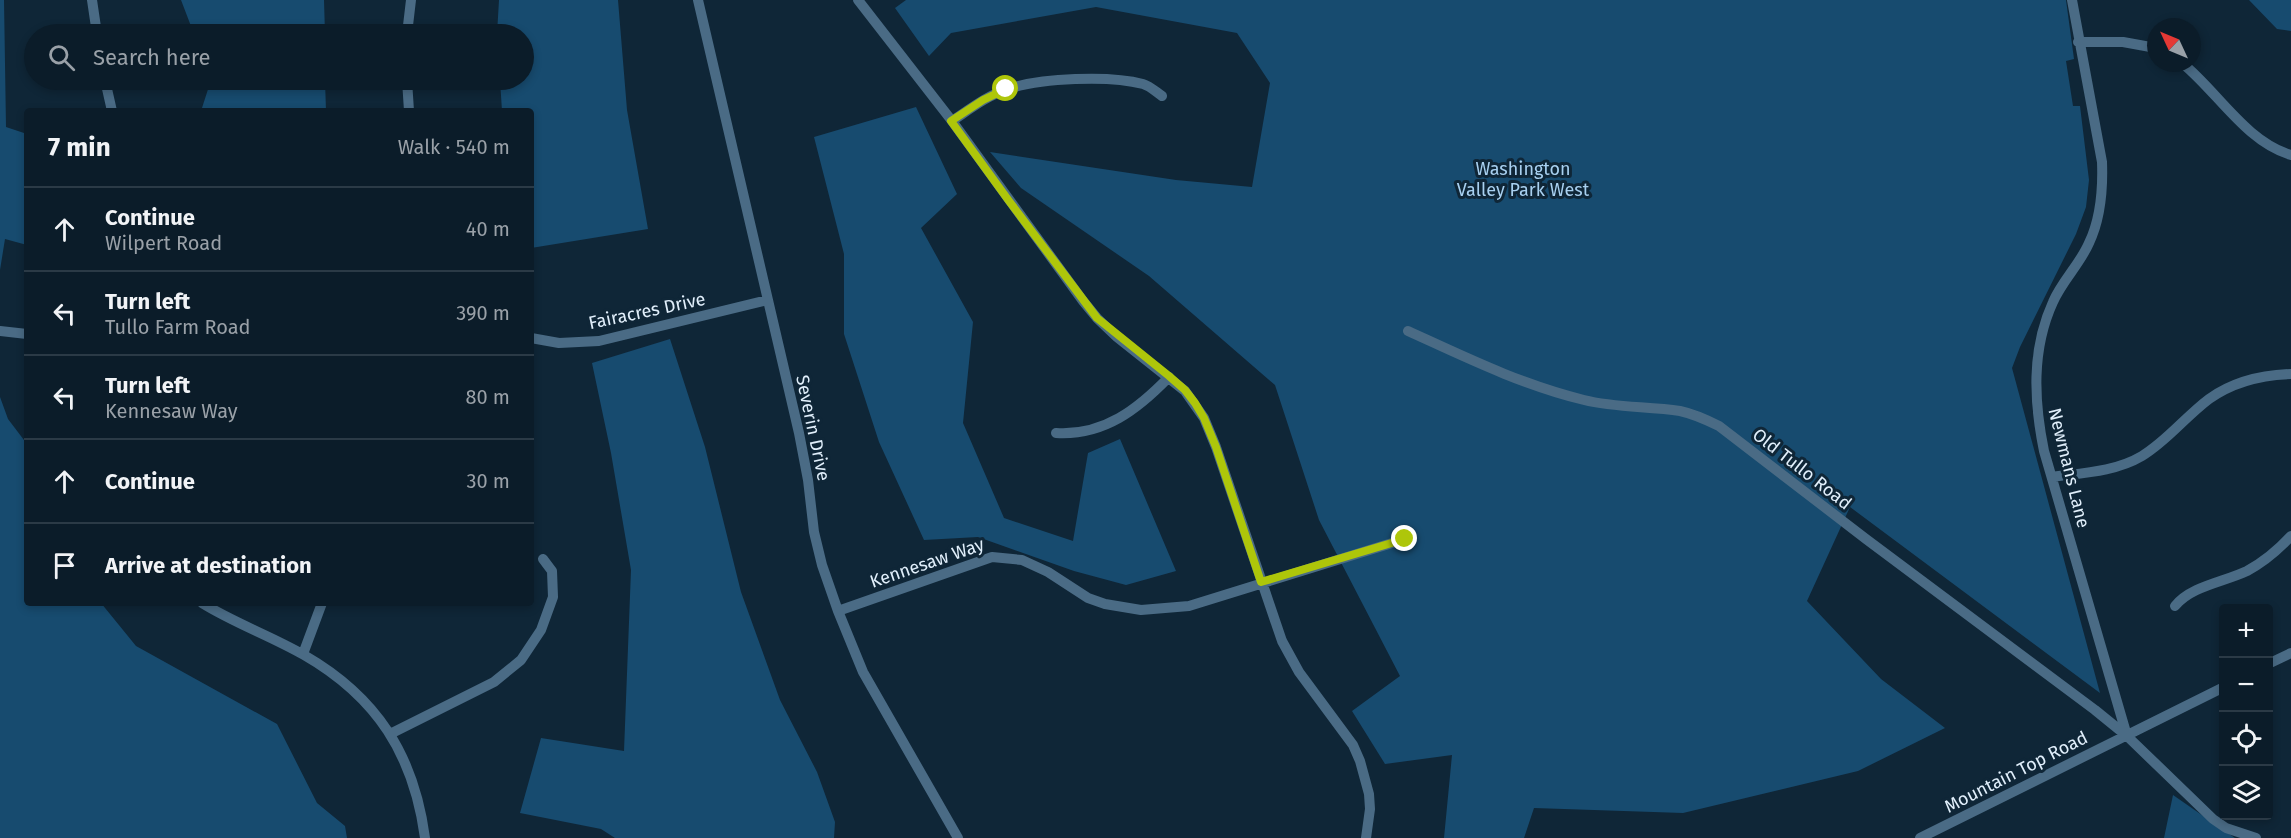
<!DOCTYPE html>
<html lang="en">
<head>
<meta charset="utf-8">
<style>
  :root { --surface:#0b1c29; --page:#192935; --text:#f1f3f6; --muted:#9aa1a8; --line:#2b3a46 }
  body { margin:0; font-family:"Fira Sans",sans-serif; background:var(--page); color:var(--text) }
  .controls { position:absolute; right:18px; bottom:18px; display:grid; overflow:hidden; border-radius:6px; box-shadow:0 3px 9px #0003 }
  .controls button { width:54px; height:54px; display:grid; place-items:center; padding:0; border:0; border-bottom:2px solid var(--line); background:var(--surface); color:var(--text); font:30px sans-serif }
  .compass { position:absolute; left:2147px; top:18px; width:54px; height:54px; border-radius:50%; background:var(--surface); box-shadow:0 3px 9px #0003; rotate:314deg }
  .stop { position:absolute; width:18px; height:18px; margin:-14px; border:4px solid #aec60a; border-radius:50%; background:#fff }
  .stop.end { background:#aec60a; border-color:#fff; box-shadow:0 2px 6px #0008 }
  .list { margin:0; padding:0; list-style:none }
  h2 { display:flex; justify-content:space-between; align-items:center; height:78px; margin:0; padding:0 24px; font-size:26px }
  h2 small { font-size:20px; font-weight:400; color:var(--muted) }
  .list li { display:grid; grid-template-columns:39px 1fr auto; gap:18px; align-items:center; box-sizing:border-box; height:84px; padding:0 24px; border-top:2px solid var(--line) }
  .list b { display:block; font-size:22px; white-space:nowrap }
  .list p { margin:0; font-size:20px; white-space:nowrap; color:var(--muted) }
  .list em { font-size:20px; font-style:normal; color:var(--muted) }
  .icon { flex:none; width:33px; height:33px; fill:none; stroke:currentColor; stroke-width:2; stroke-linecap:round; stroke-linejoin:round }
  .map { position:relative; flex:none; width:2291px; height:838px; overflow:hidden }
  .search { position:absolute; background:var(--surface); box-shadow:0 3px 9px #0003; left:24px; top:24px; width:510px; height:66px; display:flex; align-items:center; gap:15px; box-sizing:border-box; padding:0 21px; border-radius:33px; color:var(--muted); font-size:22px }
  .panel { position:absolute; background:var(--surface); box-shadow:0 3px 9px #0003; left:24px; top:108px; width:510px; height:498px; border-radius:6px }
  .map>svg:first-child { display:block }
  .green { fill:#174b6f }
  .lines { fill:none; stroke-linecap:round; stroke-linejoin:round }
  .minor { stroke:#4a6b85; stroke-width:10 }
  .route { stroke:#aec60a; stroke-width:8 }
  .labels { text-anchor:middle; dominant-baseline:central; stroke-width:6; stroke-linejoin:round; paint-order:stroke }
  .park-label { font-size:18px; fill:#a8d0f0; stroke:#0f2637 }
  .street-label { font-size:18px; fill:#e1effb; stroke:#0f2637 }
</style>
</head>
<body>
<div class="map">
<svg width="2291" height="838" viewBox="0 0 2291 838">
  <rect width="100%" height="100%" fill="#0f2637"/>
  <!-- green -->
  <path class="green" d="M0 0H4L6 127 27 134V245L5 239 0 270Z
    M181 0H324L325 34H194Z
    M499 0H618L627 110 648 229 531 248V111H502L500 80H524V34H497Z
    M906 0H2066L2074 59 2066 61 2073 106H2080L2089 180 2086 207 2076 234 2020 347 2012 368 2100 693 1850 507 1807 601 1881 679 1945 728 1858 771 1683 813 1534 808 1524 838H1444L1452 755 1385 764 1352 711 1400 676 1319 520 1275 385 1149 276 1021 188 990 152 1176 180 1252 187 1270 83 1237 33 1096 7 951 33 929 56 895 8Z
    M2249 0H2291V31L2277 29Z
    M211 80H325L326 111H201Z
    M916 107 957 194 921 228 973 322 963 423 1004 518 1073 541 1088 453 1120 439 1176 571 1126 585 1074 571 978 537 924 540 879 442 844 334V254L814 137Z
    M670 339 705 447 741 592 780 700 817 772 835 822 834 838H615L601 829 520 813 541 738 624 751 631 570 611 453 592 363Z
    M0 397 8 419 27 444V603H101L136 646 277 724 317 803 345 826 347 838H0Z
    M2173 795 2235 838H2164Z"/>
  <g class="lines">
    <!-- minor -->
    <path class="minor" d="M92 0 97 34
      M698 0 799 433 808 480 814 532 822 565 838 611 863 672 958 838
      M858 0 952 121 1083 301 1097 318 1117 337 1185 391 1204 418 1216 447 1282 641 1299 672 1353 745 1360 761 1369 794 1370 809 1366 838
      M2072 0 2102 162C2103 189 2101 218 2089 243 2080 264 2062 281 2053 302 2031 350 2034 402 2044 451L2127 736
      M407 34 411 0
      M2078 42H2123L2156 48
      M2182 63C2217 91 2246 142 2291 155
      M105 80 112 111
      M407 80 409 111
      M952 121C970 109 988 95 1008 89 1040 78 1110 75 1143 84 1150 86 1156 92 1162 96
      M0 331 27 334
      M1408 331C1465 357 1522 385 1584 400 1616 408 1649 406 1680 411 1694 414 1707 420 1719 426L1866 539 2095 710 2127 736 2213 819 2226 828 2256 838
      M531 338 559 343 599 341 768 300
      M1056 433C1104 436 1138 409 1169 377
      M2052 477C2082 473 2115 472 2142 456 2167 441 2185 417 2209 399 2234 381 2261 375 2291 374
      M202 603C234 623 271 636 304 655 377 697 414 755 425 838
      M2175 606C2191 586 2224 582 2247 571 2264 562 2278 550 2291 536
      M838 611 992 557 1022 560 1048 572 1088 598 1105 604 1141 610 1189 606 1405 539
      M303 654 322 603
      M2268 664 2291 653
      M390 734 494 682 521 660 541 630 553 597 552 571 543 559
      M1920 838 2224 687"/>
  </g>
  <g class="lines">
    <!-- route -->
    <path class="route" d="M1006 89 983 100 951 121 1009 201 1097 318 1169 376 1185 390 1195 403 1204 418 1216 447 1261 582 1405 539"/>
  </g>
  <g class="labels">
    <!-- park labels -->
    <g class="park-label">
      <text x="1523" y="169">Washington<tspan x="1523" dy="21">Valley Park West</tspan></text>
    </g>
    <!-- street labels -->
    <g class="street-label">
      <text transform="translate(647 311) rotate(-12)">Fairacres Drive</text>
      <text transform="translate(813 428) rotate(78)">Severin Drive</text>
      <text transform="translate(2069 468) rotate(76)">Newmans Lane</text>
      <text transform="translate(1802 469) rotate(38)">Old Tullo Road</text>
      <text transform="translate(927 563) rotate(-19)">Kennesaw Way</text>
      <text transform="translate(2016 772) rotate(-27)">Mountain Top Road</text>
    </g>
  </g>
</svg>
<div class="controls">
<button>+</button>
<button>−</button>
<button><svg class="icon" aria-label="locate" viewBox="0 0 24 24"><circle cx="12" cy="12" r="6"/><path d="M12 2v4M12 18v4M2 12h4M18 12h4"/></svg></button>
<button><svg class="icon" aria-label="layers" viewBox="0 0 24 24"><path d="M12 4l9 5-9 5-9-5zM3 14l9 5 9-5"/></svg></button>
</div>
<svg class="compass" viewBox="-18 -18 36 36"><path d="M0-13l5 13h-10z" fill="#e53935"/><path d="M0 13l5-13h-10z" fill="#9aa1a8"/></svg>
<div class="stop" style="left:1006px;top:89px"></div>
<div class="stop end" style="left:1405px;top:539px"></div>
<div class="search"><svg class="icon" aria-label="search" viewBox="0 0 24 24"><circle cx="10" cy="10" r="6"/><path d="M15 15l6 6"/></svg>Search here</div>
<section class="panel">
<h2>7 min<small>Walk · 540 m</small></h2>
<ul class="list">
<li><svg class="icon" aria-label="ahead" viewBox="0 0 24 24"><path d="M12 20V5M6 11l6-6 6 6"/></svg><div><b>Continue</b><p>Wilpert Road</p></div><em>40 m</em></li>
<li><svg class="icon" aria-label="left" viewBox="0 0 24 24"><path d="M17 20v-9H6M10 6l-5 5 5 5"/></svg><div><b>Turn left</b><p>Tullo Farm Road</p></div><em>390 m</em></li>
<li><svg class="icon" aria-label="left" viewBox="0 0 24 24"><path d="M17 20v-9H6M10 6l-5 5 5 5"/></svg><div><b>Turn left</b><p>Kennesaw Way</p></div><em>80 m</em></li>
<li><svg class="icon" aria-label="ahead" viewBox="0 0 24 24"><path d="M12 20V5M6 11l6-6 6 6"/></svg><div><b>Continue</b></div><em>30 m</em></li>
<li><svg class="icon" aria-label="arrive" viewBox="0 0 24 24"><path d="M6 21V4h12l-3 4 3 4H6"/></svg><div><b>Arrive at destination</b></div></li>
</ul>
</section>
</div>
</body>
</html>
